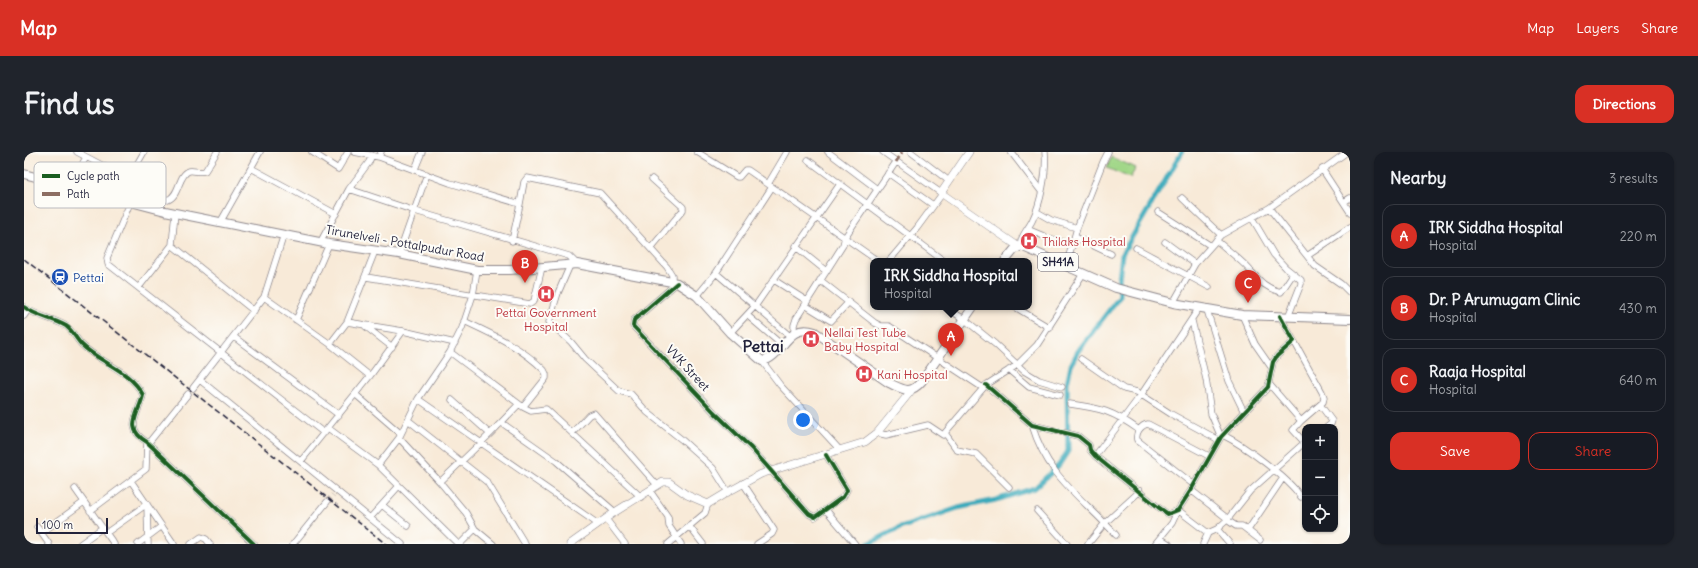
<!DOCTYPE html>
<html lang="en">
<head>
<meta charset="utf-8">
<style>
  :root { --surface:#171b24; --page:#20242c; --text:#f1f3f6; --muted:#9ea1a6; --line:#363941; --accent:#d93025 }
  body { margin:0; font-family:Delius,sans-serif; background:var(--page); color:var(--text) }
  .controls { position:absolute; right:12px; bottom:12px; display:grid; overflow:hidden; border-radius:8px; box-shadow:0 1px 3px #0004 }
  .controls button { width:36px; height:36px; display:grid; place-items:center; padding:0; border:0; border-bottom:1px solid var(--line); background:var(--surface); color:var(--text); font:20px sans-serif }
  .scale { position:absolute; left:12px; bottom:10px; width:72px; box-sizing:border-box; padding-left:4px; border:2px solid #22223b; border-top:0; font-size:11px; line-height:14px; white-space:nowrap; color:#22223b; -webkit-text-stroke:3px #fdfcf7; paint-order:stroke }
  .you { position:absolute; left:779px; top:268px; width:14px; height:14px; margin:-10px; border:3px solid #fff; border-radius:50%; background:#1a73e8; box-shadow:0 0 0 6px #1a73e833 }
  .badge { display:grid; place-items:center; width:26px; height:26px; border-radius:50%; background:var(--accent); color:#fff; font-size:13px; font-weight:700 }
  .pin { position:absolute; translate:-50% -33px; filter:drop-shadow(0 1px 2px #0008) }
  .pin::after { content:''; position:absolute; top:21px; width:14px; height:12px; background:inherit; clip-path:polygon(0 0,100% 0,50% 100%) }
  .popup { position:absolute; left:846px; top:106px; width:162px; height:52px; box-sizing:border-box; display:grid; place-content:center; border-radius:8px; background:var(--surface); filter:drop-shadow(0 1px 3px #0005); font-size:13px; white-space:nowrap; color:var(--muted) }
  .popup b { font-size:15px; color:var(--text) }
  .popup::after { content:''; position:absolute; left:50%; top:100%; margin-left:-8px; border:8px solid transparent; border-top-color:var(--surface) }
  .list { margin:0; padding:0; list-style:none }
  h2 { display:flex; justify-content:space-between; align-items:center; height:52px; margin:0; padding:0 16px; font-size:17px }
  h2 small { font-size:13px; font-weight:400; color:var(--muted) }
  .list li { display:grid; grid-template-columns:26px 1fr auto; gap:12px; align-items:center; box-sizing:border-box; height:64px; margin:0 8px 8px; padding:0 8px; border:1px solid var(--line); border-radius:12px }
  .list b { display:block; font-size:15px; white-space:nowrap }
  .list p { margin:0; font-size:13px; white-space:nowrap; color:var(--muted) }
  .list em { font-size:13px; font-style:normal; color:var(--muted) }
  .actions { display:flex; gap:8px; padding:12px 16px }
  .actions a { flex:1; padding:9px 0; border:1px solid var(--accent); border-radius:12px; text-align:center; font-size:14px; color:var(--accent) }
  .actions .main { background:var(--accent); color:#fff }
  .icon { flex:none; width:22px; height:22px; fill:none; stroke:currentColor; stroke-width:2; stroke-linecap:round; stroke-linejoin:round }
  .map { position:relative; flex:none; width:1326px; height:392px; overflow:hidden; border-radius:12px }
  header { display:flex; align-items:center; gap:24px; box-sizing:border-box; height:56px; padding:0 20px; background:var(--accent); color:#fff }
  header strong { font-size:19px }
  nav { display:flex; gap:22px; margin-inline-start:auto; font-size:14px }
  .intro { display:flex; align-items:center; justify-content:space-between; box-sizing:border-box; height:96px; padding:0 24px }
  h1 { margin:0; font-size:28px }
  .button { padding:10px 18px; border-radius:12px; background:var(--accent); color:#fff; font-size:14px; font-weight:700 }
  main { display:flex; gap:24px; padding:0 24px }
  aside { flex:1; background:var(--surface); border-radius:12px; box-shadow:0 1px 3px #0004 }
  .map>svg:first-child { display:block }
  .green { fill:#a1d788; stroke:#627c62 }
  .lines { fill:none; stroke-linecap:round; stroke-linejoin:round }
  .canal { stroke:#3eabbc; stroke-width:5 }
  .minor-tunnel { stroke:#cdc2b9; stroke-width:5.5; stroke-dasharray:5.5 3; stroke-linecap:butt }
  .minor-casing { stroke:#8d868a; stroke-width:7 }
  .tertiary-casing { stroke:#8d868a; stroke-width:8 }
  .primary-casing { stroke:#8d868a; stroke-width:10 }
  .minor { stroke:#fff; stroke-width:5.5 }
  .tertiary { stroke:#fff; stroke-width:7 }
  .primary { stroke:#fff; stroke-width:8 }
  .rail { stroke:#22223b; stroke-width:1.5; stroke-dasharray:6 3; stroke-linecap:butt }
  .quiet { stroke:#8d6e63; stroke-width:3; stroke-dasharray:6 3; stroke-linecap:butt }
  .cycleway-casing { stroke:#fdfcf7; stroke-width:6 }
  .cycleway { stroke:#1b5e20; stroke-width:4 }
  .labels { text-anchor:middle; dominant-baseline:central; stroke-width:4; stroke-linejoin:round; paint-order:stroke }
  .shield { fill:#fdfcf7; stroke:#646373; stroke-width:1 }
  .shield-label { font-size:11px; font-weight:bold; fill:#22223b }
  .health-label { font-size:12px; fill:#be3a42; stroke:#fdfcf7; text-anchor:start }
  .street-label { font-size:12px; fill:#22223b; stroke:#fdfcf7 }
  .transit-label { font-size:12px; fill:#164399; stroke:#fdfcf7; text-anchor:start }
  .district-label { font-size:16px; font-weight:bold; fill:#22223b; stroke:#fdfcf7 }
  .key { fill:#fdfcf7; stroke:#bbbbbf; stroke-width:1 }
  .key-label { font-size:11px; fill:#22223b }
</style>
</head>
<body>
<header>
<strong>Map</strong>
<nav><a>Map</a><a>Layers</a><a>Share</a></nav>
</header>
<div class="intro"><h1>Find us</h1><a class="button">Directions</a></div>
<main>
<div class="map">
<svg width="1326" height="392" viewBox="0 0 1326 392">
  <rect width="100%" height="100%" fill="#fdfcf7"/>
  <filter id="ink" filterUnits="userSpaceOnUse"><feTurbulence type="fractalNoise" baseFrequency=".025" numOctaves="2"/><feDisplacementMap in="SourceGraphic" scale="8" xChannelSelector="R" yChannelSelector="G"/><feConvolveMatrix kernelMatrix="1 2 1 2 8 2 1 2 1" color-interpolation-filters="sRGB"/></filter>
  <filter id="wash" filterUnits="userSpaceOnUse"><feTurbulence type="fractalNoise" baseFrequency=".012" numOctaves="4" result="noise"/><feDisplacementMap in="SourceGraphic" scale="16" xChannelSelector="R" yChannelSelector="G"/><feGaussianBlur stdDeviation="0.9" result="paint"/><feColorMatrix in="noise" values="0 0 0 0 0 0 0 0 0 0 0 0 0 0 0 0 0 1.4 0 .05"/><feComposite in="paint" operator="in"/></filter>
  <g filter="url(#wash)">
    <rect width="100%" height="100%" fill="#f8ead8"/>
    <!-- green -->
    <path class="green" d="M1087 5 1112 16 1106 26 1083 16Z"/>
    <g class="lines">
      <!-- canal -->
      <path class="canal" d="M844 392 876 376 934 356 972 348 1011 336 1035 313 1044 299 1043 231 1047 213 1054 199 1096 144 1095 127 1098 102 1158 0"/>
    </g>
  </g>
  <g filter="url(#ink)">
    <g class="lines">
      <!-- minor-tunnel -->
      <path class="minor-tunnel" d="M303 350 309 343"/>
      <defs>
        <path id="minor" d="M53 0 144 48C156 43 154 23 165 19 170 18 175 21 181 19L193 0
          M288 0 314 17 324 0
          M330 0 355 5 357 0
          M673 0 713 25H715L721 18H724L854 109
          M804 0 853 37
          M859 0 917 41
          M887 0 925 29
          M987 0 1017 39
          M355 5 426 31 496 52 488 89
          M784 8 920 109
          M227 16 312 62
          M391 17 398 0
          M1298 17 1326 60
          M864 21 909 53
          M104 28 120 0
          M744 32 763 0
          M46 36 62 5
          M325 37 391 59 545 104 553 112
          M1158 46 1197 83
          M1320 50 1326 46
          M106 51 83 106 84 112 300 281
          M496 52 500 30 503 26 576 41 643 115 648 123V130
          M1245 56 1291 114 1317 132 1326 141
          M1013 60 1027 68 1053 76
          M1134 60 1187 94
          M1228 66 1250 103 1262 116 1277 128V132L1264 165
          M197 69 236 0
          M1003 77 1022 85 1049 93
          M1051 85 1087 102
          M1192 88C1201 96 1212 104 1221 113 1234 126 1238 135 1257 140L1269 122
          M297 89 325 37 345 10 348 3
          M1141 90 1171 112
          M148 93 230 159
          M771 94 802 119
          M997 94C995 86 1004 77 1008 69 1017 51 1023 20 1021 0
          M627 96 659 58V55L628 27
          M1112 96 1185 135
          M375 102 403 22
          M1283 104 1326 75
          M865 109 893 76 918 42
          M547 111 534 141 525 170 547 190 561 207 595 239 607 242 623 260 657 287 689 316 704 340
          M1042 114 1053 76 1079 10 1084 0
          M453 118 449 143 438 176 426 200 394 247 375 286 416 330 442 361 451 377 469 392
          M692 121 767 185
          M342 125 506 152 510 149 518 115
          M750 128 783 149
          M796 128 851 171 857 174H865L959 236
          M653 131 610 168 609 174 690 260 727 296 785 362 791 365 819 345 823 338 802 303
          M115 135 148 93 151 61
          M673 144 692 121 748 35
          M240 145 306 192 346 224
          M1149 151 1171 112 1197 83 1245 56 1323 0
          M781 153 807 169 824 151
          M0 155C13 165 29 166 42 174 49 179 52 187 58 193 76 211 106 218 119 243 115 262 99 276 123 290L230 392
          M921 155 940 167 971 192 1000 219 1015 228 1038 235
          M991 155 1026 176
          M1183 158 1205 229 1220 260
          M1218 163 1231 192 1247 215
          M0 164 4 158
          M724 164 758 193
          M272 168 305 92
          M440 169C470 183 497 195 520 218L522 222V226L499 255
          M1168 169 1182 227 1187 262 1197 285
          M323 170 379 179 431 191
          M341 174 368 195
          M706 181 732 153 816 32
          M770 182V173L772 167 819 93 821 85 872 10
          M210 185 315 263
          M306 192 323 170 351 99
          M426 200 499 255 507 259 522 257 617 345
          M1057 207 1100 237 1113 240 1147 262 1195 288
          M738 209 756 233 815 297
          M985 218 1005 235 1036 243
          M176 228 378 392
          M962 233 1008 273 1054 284 1065 293 1066 298 1071 304 1134 355 1144 362 1154 358 1167 338 1197 285 1244 235 1249 210 1253 204 1270 189 1256 164
          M1246 233 1277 269 1299 250 1300 245 1298 240 1270 189
          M169 236 240 145 260 82
          M331 242 376 281
          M394 247 574 372
          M428 248 466 282
          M1046 252C1076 256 1089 259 1115 278
          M1297 254 1308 269 1307 272 1303 275
          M384 268 463 330 501 392
          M1277 269 1269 278 1281 291
          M478 271 532 309 591 360
          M1008 273C1024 326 1057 344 1092 383
          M304 276 354 313 434 392
          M549 280 565 263 570 261 633 333
          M853 281 862 283 904 273 919 283 962 233 993 213 1013 193 1059 122
          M921 281 933 298 952 302 985 335
          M1199 283C1221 294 1263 325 1277 345
          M123 290 126 289 164 242
          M1071 304 1117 243 1175 156
          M277 309 349 220 379 179
          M354 313 375 286
          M107 329 150 392
          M416 330 466 282 495 252
          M719 331 750 378 748 382 733 392
          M1170 333 1113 288C1111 281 1117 273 1124 272L1185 304
          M51 337 90 392
          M1167 338 1204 367
          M626 339 644 365 645 374 657 392
          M123 352 124 392
          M358 353 384 374
          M802 358 831 392
          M66 359 122 317 123 290
          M1013 359 1043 392
          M346 366 374 335
          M582 367 601 392
          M1203 368 1212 374H1218L1236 388
          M665 374 679 392
          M13 375 25 392
          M1193 377 1206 392
          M1224 378 1259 326
          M17 381 60 350
          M82 381 123 352
          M1136 386 1145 392
          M56 392 78 376
          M114 392 138 374
          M167 392 177 385 182 387 186 392
          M269 392 303 350
          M436 392 451 377
          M644 392 681 361 684 352
          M1064 392 1081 371 1116 339
          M1131 392 1148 371 1154 358 1184 381
          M1179 392 1184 381 1193 377 1203 368 1226 339 1281 290"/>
        <path id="tertiary" d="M945 0 917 41 995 95
          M546 392 591 360 639 330H645L663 343 684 352 704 340 737 322 841 290 853 281 887 239"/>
        <path id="primary" d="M0 22 141 59 305 92 375 102 453 118H486L553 112 653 131 673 144 706 181 738 209C760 205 762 170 791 180L865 231C880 238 886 243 898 229L949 155
          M981 109 990 98 997 94 1092 136 1149 151 1218 163 1326 167"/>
      </defs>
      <!-- minor casing -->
      <use href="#minor" class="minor-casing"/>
      <!-- tertiary casing -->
      <use href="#tertiary" class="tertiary-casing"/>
      <!-- primary casing -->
      <use href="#primary" class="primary-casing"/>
      <!-- minor -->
      <use href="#minor" class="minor"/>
      <!-- tertiary -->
      <use href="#tertiary" class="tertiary"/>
      <!-- primary -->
      <use href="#primary" class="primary"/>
      <!-- rail -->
      <path class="rail" d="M0 107 362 392"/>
      <!-- quiet -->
      <path class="quiet" d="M872 10 878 0"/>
      <defs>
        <path id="cycleway" d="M653 131 610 168 609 174 690 260 727 296 785 362 791 365 819 345 823 338 802 303
          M0 155C13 165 29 166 42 174 49 179 52 187 58 193 76 211 106 218 119 243 115 262 99 276 123 290L230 392
          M962 233 1008 273 1054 284 1065 293 1066 298 1071 304 1134 355 1144 362 1154 358 1167 338 1197 285 1244 235 1249 210 1253 204 1270 189 1256 164"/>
      </defs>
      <!-- cycleway casing -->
      <use href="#cycleway" class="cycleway-casing"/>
      <!-- cycleway -->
      <use href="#cycleway" class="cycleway"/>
    </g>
  </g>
  <!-- icons -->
  <defs>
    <symbol id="hospital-disc" viewBox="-11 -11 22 22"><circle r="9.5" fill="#e0444e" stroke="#fdfcf7"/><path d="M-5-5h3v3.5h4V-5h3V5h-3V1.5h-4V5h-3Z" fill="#fff"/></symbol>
    <symbol id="station-disc" viewBox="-11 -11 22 22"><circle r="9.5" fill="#1a4fb4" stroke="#fdfcf7"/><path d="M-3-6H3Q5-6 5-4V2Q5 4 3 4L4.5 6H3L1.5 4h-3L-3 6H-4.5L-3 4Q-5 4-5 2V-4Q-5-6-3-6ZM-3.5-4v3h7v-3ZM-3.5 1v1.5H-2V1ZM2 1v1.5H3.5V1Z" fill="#fff"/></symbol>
  </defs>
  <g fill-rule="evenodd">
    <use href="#hospital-disc" x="995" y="79" width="20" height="20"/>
    <use href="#station-disc" x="26" y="115" width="20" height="20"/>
    <use href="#hospital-disc" x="512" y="132" width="20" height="20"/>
    <use href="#hospital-disc" x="777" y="177" width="20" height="20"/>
    <use href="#hospital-disc" x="830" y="212" width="20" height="20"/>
  </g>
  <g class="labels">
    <!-- shield labels -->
    <rect class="shield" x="1014" y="101" width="40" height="18" rx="3"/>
    <g class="shield-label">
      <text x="1034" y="110">SH41A</text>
    </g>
    <!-- health labels -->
    <g class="health-label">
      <text x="1018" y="89">Thilaks Hospital</text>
      <text x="522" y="160" text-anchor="middle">Pettai Government<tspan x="522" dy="14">Hospital</tspan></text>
      <text x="800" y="180">Nellai Test Tube<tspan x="800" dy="14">Baby Hospital</tspan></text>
      <text x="853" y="222">Kani Hospital</text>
    </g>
    <!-- street labels -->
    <g class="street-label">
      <text transform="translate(381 91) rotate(10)">Tirunelveli - Pottalpudur Road</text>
      <text transform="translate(664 216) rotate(47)">VVK Street</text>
    </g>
    <!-- transit labels -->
    <g class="transit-label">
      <text x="49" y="125">Pettai</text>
    </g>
    <!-- district labels -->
    <g class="district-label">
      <text x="739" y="194">Pettai</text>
    </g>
  </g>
  <!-- legend -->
  <rect x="10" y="10" width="132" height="46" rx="6" class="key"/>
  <rect x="18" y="22" width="18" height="4" fill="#1b5e20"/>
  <rect x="18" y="40" width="18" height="4" fill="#8d6e63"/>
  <g class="key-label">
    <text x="43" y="28">Cycle path</text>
    <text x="43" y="46">Path</text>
  </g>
</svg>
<div class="controls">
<button>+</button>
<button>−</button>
<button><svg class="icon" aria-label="locate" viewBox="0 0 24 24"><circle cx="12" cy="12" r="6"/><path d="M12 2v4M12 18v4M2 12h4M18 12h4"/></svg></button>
</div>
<div class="scale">100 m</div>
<div class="you"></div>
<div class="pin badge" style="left:927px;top:204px">A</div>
<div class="popup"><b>IRK Siddha Hospital</b>Hospital</div>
<div class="pin badge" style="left:501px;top:131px">B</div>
<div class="pin badge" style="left:1224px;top:151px">C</div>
</div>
<aside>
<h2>Nearby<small>3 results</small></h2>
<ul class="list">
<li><span class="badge">A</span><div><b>IRK Siddha Hospital</b><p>Hospital</p></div><em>220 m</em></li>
<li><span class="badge">B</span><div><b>Dr. P Arumugam Clinic</b><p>Hospital</p></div><em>430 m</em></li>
<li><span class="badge">C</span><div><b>Raaja Hospital</b><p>Hospital</p></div><em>640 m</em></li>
</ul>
<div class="actions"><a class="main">Save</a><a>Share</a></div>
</aside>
</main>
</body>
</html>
